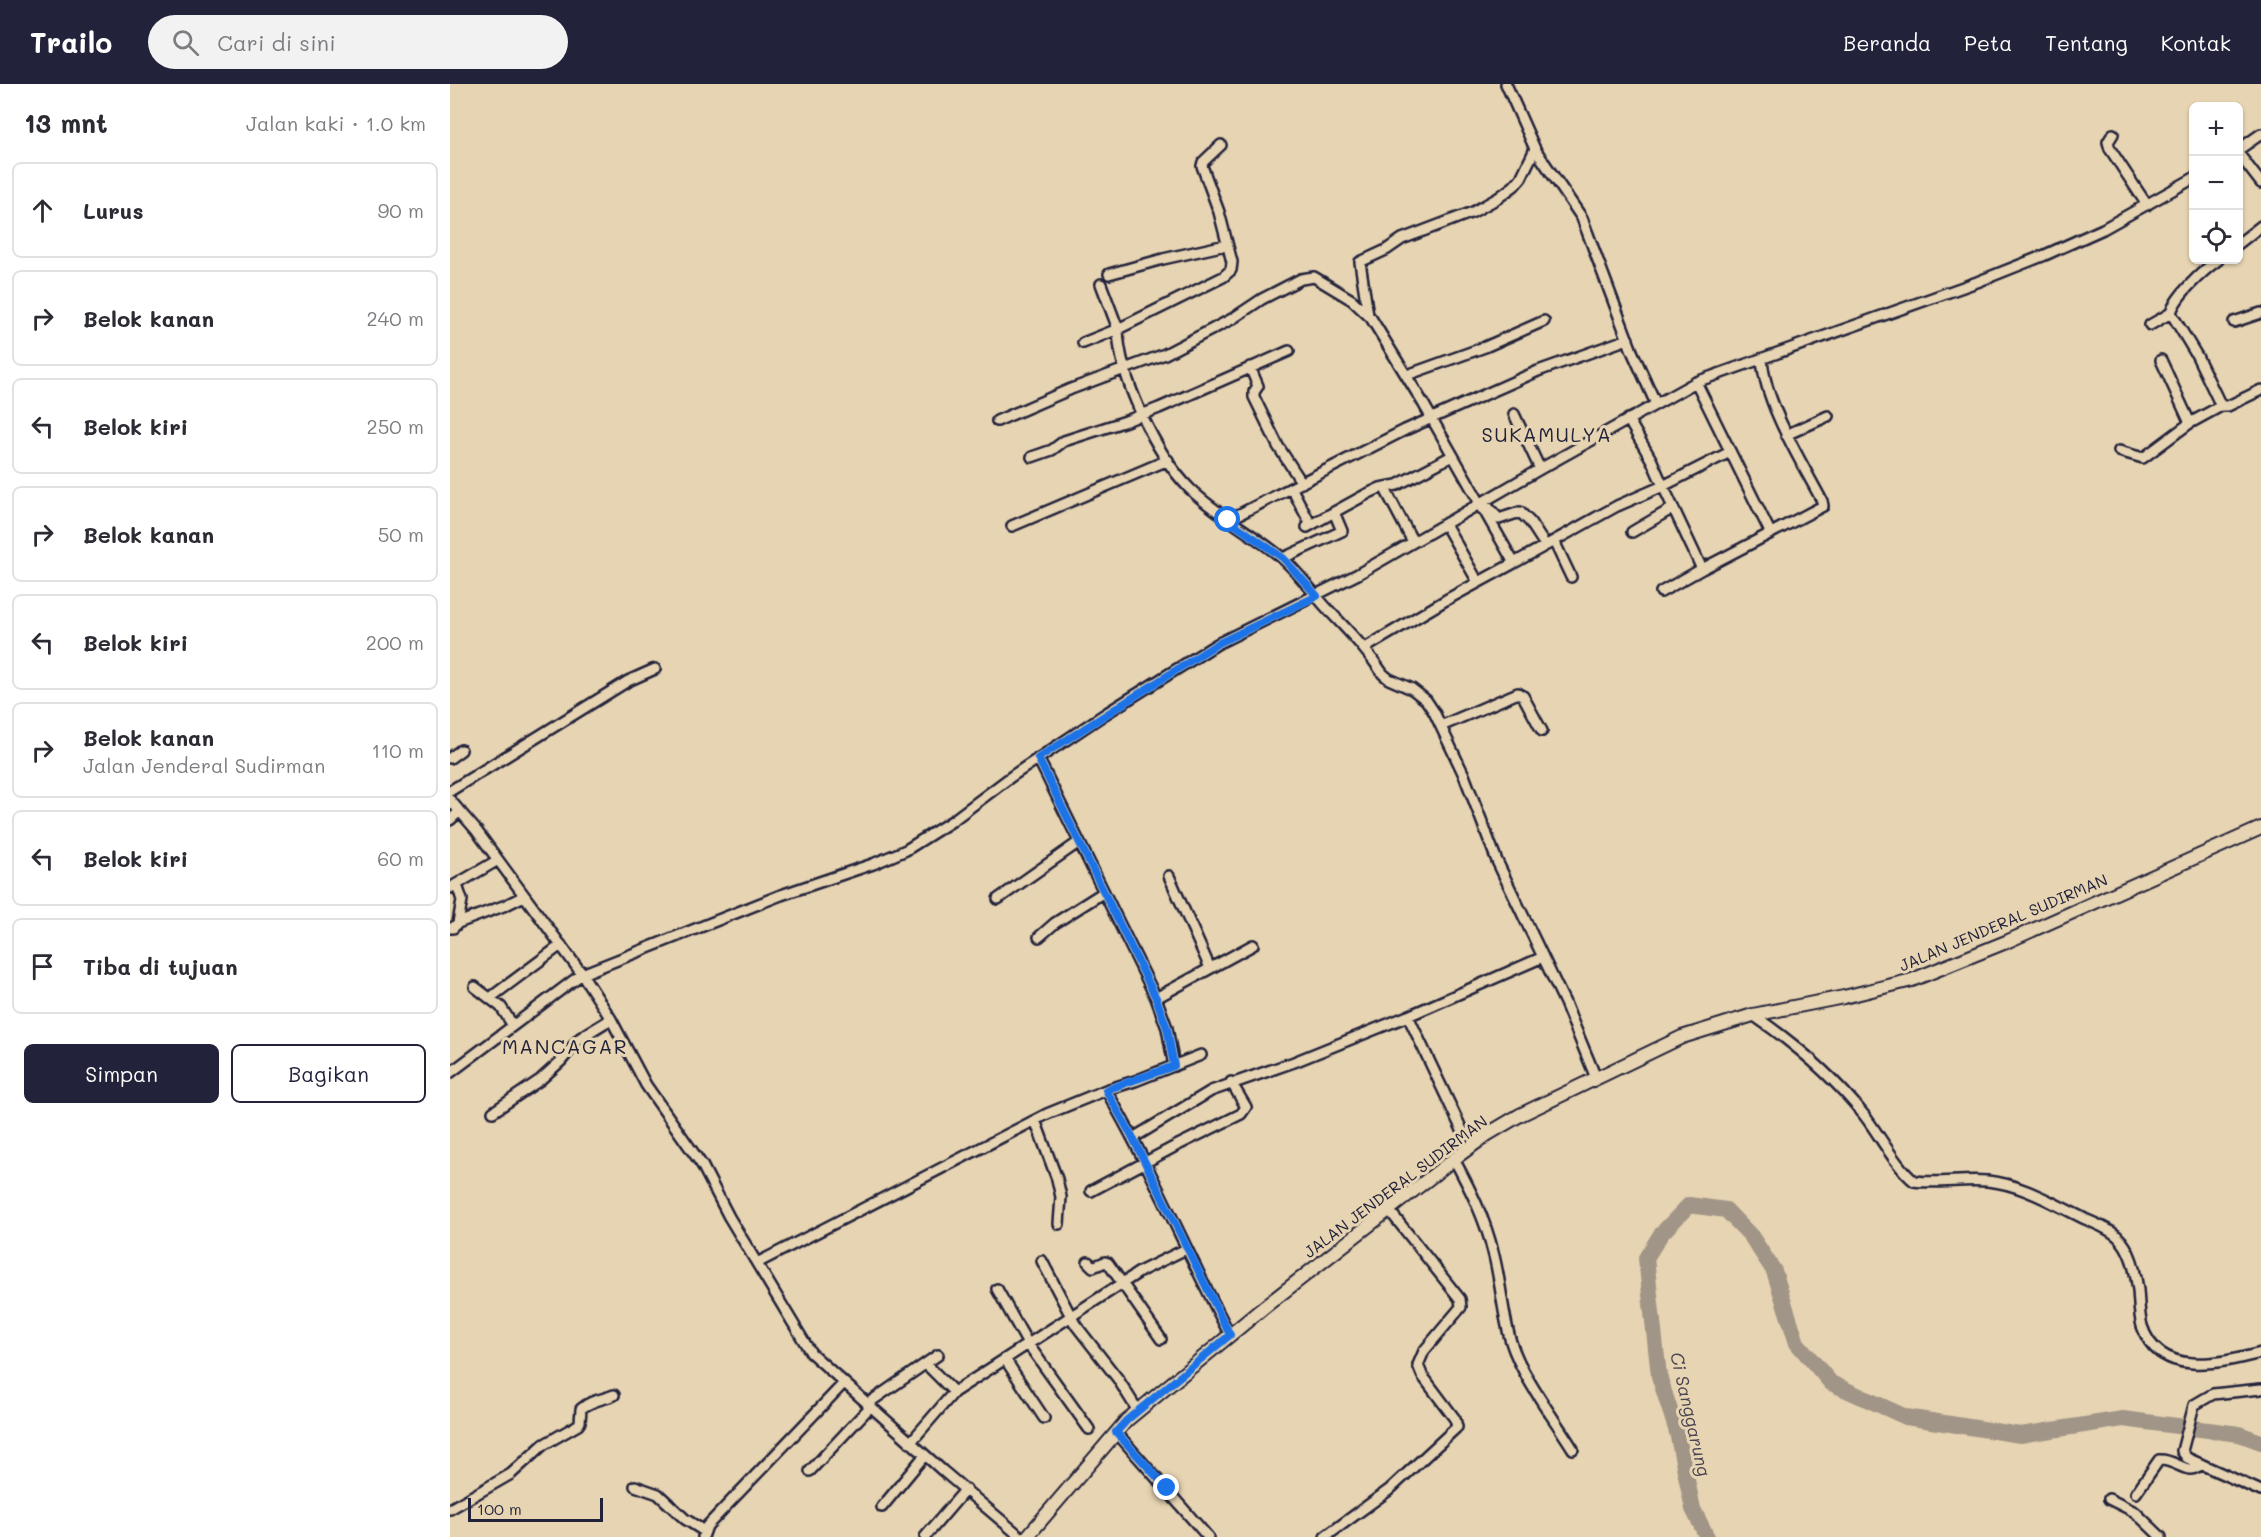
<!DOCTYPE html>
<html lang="id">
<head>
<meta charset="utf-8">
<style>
  :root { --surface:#fff; --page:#f2f2f3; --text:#2b2b33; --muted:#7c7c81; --line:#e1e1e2; --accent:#22223b }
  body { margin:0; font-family:Mali,sans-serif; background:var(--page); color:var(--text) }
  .controls { position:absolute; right:18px; top:18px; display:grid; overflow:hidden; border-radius:9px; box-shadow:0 2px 4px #0004 }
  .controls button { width:54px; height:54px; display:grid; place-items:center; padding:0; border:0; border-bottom:2px solid var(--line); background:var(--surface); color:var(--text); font:30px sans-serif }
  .scale { position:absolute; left:18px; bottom:15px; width:135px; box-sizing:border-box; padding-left:6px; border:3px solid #22223b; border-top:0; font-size:16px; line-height:21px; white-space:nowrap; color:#22223b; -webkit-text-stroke:4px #e7d4b2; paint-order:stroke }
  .stop { position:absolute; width:18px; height:18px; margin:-14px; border:4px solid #1a73e8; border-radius:50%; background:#fff }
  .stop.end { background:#1a73e8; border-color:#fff; box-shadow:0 2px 6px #0008 }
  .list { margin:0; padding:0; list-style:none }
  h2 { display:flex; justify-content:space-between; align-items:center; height:78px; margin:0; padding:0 24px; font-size:26px }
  h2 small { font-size:20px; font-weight:400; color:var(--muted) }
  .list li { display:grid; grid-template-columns:39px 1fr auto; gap:18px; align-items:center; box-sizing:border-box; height:96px; margin:0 12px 12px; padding:0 12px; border:2px solid var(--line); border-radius:9px }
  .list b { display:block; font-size:22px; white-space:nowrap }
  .list p { margin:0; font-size:20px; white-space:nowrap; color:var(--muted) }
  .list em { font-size:20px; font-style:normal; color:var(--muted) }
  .actions { display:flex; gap:12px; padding:18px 24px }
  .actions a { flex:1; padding:14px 0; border:2px solid var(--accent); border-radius:9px; text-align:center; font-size:21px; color:var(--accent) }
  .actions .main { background:var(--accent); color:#fff }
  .icon { flex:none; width:33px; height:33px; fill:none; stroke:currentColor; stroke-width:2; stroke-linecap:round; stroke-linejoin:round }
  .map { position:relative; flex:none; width:1811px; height:1453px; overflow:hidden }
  header { display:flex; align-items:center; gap:36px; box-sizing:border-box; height:84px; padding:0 30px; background:var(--accent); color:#fff }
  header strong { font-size:28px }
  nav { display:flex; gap:33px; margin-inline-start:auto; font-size:21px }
  .search { width:420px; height:54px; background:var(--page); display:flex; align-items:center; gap:15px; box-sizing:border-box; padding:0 21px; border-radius:33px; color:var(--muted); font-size:22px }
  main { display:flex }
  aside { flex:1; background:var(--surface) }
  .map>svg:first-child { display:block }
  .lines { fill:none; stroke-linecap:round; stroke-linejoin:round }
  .river { stroke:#a19587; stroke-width:16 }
  .minor-casing { stroke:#22223b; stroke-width:14 }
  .secondary-casing { stroke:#22223b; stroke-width:16 }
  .minor { stroke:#e7d4b2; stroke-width:9 }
  .secondary { stroke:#e7d4b2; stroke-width:12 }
  .route { stroke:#1a73e8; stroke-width:8 }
  .labels { text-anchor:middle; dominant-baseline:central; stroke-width:6; stroke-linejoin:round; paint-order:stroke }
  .street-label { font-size:16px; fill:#22223b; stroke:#e7d4b2 }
  .water-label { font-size:18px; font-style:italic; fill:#484452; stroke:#e7d4b2 }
  .quarter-label { font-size:20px; letter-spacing:1.5px; fill:#22223b; stroke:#e7d4b2 }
</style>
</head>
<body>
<header>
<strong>Trailo</strong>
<div class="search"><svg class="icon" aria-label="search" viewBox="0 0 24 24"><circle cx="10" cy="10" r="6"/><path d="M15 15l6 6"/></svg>Cari di sini</div>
<nav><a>Beranda</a><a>Peta</a><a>Tentang</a><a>Kontak</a></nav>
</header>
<main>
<aside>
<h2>13 mnt<small>Jalan kaki · 1.0 km</small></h2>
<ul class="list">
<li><svg class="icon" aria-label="ahead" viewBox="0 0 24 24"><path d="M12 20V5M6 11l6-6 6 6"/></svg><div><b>Lurus</b></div><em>90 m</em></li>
<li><svg class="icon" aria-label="right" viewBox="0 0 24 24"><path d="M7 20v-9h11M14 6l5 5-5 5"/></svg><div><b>Belok kanan</b></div><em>240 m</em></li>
<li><svg class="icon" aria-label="left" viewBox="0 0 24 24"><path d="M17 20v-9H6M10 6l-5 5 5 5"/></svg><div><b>Belok kiri</b></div><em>250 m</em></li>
<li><svg class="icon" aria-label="right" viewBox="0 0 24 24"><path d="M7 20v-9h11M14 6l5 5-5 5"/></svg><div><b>Belok kanan</b></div><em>50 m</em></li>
<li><svg class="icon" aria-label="left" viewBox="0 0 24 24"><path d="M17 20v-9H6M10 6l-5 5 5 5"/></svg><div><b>Belok kiri</b></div><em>200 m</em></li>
<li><svg class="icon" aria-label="right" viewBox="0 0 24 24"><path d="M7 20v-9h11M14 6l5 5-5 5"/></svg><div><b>Belok kanan</b><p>Jalan Jenderal Sudirman</p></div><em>110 m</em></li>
<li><svg class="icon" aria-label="left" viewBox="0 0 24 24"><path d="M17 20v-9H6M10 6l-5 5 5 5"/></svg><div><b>Belok kiri</b></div><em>60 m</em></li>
<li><svg class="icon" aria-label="arrive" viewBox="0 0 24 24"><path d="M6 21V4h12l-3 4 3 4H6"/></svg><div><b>Tiba di tujuan</b></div></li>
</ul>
<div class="actions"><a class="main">Simpan</a><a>Bagikan</a></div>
</aside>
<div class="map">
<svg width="1811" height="1453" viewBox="0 0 1811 1453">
  <rect width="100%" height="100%" fill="#e7d4b2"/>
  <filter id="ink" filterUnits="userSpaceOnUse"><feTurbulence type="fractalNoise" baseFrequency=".0167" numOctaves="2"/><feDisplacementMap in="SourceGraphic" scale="12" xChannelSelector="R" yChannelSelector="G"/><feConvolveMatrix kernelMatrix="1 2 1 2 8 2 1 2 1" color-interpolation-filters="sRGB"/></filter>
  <g filter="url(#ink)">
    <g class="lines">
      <!-- river -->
      <path class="river" d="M1257 1453 1243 1425 1227 1348 1209 1292 1196 1174 1211 1150 1239 1121 1276 1126 1301 1152 1324 1187 1347 1259 1381 1299 1456 1333 1570 1351 1673 1335 1789 1350 1811 1358"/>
      <defs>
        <path id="minor" d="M1056 0 1085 65 1132 134 1182 267 1206 320
          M1663 50 1658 58 1660 65 1697 121
          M771 61 753 78 752 82 769 128 782 178 781 186 773 193 668 245C669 293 706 371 740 405 768 432 802 449 831 473 847 487 860 505 874 521 895 544 915 563 933 590L939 595 962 605 976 616 984 628 1014 691 1047 777 1115 919 1146 994
          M1788 66 1811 50
          M1788 69 1811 99
          M1788 160 1811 142
          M1768 176C1754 186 1725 212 1721 229L1747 272 1771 322H1778L1811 306
          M659 190 713 175 776 161
          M918 231 910 178 936 166 952 155 1023 128 1048 114 1064 102 1071 94 1085 65
          M1784 238 1811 229
          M1700 241 1721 229
          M633 259 668 245 651 200
          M1711 276 1740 339
          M800 283 808 302 804 308V313L828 362 852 399
          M957 291 1035 263 1094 237
          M1246 298 1320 448
          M1064 330 1090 385
          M547 337 621 305 715 270 782 235 812 215 851 195 864 193 902 216 921 234 973 319 1064 479 996 516 915 564
          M1336 351 1378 332
          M1669 367 1693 374 1740 339 1771 322
          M1280 368 1213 402 1252 485 1373 422 1372 417C1351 377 1315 320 1312 275
          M582 373 602 366 614 357 676 337 709 324 839 267
          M934 403 963 458
          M842 405 861 441
          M1032 425 1038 423 1049 435 1070 428 1080 438 1095 461
          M778 436 955 346 1088 287 1178 255
          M995 440 1028 498
          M562 442 718 376
          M857 443 917 410 930 404 947 401 1002 372
          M1182 448 1223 424
          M1104 457 1121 493
          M833 474 892 447 884 428
          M1064 479 1167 422 1213 402 1202 377 1178 335
          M1211 508 1252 485
          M991 642 1068 609 1073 612 1092 647
          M0 674 11 666
          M588 674 706 914 717 944 724 982
          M0 707 178 597 205 585
          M0 716 26 746 132 890 161 935 196 1001 252 1081 279 1133 361 1269 493 1387 571 1453
          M0 736 10 727
          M719 792 760 884
          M7 801 12 816 8 839
          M0 804 48 776
          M548 815 629 758
          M0 844H3L8 839 56 821 74 812
          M589 853 605 839 654 808
          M25 903 51 923 62 940
          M40 914 111 861
          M706 914 803 861
          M1303 931C1344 959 1383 992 1414 1031 1429 1050 1446 1083 1464 1097 1488 1100 1513 1095 1537 1097 1572 1100 1604 1120 1635 1135 1646 1140 1658 1144 1667 1152 1682 1166 1685 1187 1688 1206 1689 1218 1689 1231 1692 1242 1709 1295 1771 1279 1811 1269
          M0 989 132 890 331 811 423 780 456 766 502 737 562 692 655 630 767 560 908 490 1090 385 1246 298 1527 198 1595 171 1653 145 1744 94
          M656 1006C702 1085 737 1170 780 1251
          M43 1028 90 996 111 977 130 954 161 935
          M585 1036 607 1095 611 1113 609 1140
          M1012 1046 958 932 1093 873
          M683 1054 761 1007 844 978 958 932
          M1004 1075C1020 1105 1035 1134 1043 1168 1051 1197 1052 1228 1061 1258 1072 1293 1104 1334 1123 1365
          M641 1107 724 1063 791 1030 796 1023 781 998
          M592 1177 625 1240 668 1295 688 1327
          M638 1178 643 1183 655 1178 658 1179 711 1255
          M307 1179 597 1030 656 1006 685 997 751 971
          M547 1205 578 1260 639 1345
          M555 1275 594 1334
          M476 1280 504 1308
          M1811 1305 1763 1310 1744 1321 1732 1367 1737 1374 1811 1407
          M417 1320 488 1271
          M666 1348 758 1453
          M460 1359 504 1308 691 1187 736 1165
          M360 1387 420 1323
          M185 1402 208 1410 235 1435 254 1447
          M1686 1409 1709 1376C1725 1374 1738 1394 1751 1380
          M1659 1415 1685 1428 1711 1453
          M432 1423 475 1371
          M0 1425 61 1390 93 1361 128 1341 130 1338 131 1325C141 1316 152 1316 164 1311
          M253 1453 257 1442 394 1299
          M475 1453 516 1405
          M875 1453 939 1406 1007 1343 1005 1335 972 1291 968 1281 974 1267 1011 1223 1010 1215 939 1126"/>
        <path id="secondary" d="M577 1453 677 1336 813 1224 1004 1075 1038 1050 1070 1031 1232 953 1303 931 1394 913 1462 896 1556 858 1811 744"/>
      </defs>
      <!-- minor casing -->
      <use href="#minor" class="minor-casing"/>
      <!-- secondary casing -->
      <use href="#secondary" class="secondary-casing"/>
      <!-- minor -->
      <use href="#minor" class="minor"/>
      <!-- secondary -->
      <use href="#secondary" class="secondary"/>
    </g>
  </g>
  <g class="lines" filter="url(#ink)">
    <!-- route -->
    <path class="route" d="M717 1404 666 1348 677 1336 780 1251 683 1054 656 1006 724 982 717 944 706 914 588 674 767 560 867 512 833 474 778 436"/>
  </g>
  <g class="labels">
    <!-- street labels -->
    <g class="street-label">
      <text transform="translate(1553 838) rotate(-23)">JALAN JENDERAL SUDIRMAN</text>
      <text transform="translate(945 1102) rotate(-37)">JALAN JENDERAL SUDIRMAN</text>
    </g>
    <!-- water labels -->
    <g class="water-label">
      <text transform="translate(1241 1330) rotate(77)">Ci Sanggarung</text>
    </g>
    <!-- quarter labels -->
    <g class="quarter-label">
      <text x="1097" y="350">SUKAMULYA</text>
      <text x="115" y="962">MANCAGAR</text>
    </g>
  </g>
</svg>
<div class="controls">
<button>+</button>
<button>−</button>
<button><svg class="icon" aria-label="locate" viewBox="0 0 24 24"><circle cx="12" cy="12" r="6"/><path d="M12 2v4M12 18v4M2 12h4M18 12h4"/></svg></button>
</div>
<div class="scale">100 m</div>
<div class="stop" style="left:778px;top:436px"></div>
<div class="stop end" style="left:717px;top:1404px"></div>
</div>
</main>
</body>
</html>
